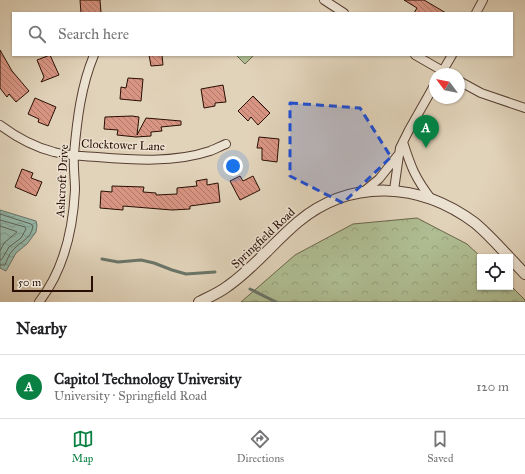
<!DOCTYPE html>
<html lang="en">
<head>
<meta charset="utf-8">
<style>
  :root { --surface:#fff; --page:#f6f6f6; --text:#202124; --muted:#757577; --line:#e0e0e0; --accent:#0b8043 }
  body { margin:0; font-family:"IM FELL Great Primer",serif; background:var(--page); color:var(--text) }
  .controls { position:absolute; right:12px; bottom:12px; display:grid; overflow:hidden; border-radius:0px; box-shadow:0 1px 3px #0004 }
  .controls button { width:36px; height:36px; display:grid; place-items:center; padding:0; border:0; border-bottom:1px solid var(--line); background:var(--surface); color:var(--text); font:20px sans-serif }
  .compass { position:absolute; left:429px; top:68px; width:36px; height:36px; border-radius:50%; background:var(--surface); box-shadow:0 1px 3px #0004; rotate:302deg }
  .scale { position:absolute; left:12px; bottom:10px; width:81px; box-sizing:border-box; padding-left:4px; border:2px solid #290e03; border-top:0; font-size:11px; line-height:14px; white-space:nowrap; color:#290e03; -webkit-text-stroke:3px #ece2d2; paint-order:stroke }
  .you { position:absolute; left:233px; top:166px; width:14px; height:14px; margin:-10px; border:3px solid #fff; border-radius:50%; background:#1a73e8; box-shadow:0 0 0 6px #1a73e833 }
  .badge { display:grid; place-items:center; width:26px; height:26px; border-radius:50%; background:var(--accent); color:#fff; font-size:13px; font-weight:700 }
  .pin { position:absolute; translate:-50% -33px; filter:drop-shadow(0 1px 2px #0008) }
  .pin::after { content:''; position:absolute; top:21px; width:14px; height:12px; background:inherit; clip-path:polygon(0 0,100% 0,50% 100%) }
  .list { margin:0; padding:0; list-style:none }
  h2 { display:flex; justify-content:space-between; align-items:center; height:52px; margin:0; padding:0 16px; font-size:17px }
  h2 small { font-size:13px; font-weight:400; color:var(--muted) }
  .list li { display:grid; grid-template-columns:26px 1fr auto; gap:12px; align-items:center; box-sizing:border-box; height:64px; padding:0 16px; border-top:1px solid var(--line) }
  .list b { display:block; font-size:15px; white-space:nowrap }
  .list p { margin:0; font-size:13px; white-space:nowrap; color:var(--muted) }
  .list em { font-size:13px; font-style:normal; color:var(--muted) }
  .icon { flex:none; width:22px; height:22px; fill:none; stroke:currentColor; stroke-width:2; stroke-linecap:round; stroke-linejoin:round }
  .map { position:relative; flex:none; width:525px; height:302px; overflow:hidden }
  .search { position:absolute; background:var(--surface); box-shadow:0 1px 3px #0004; left:12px; right:12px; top:12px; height:44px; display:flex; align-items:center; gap:10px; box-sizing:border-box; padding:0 14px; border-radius:0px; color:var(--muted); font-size:15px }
  .sheet { height:116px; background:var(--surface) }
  nav { display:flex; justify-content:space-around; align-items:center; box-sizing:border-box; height:56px; border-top:1px solid var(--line); background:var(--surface); font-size:11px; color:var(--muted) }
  nav a { display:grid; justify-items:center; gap:2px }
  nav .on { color:var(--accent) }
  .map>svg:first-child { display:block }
  .green { fill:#afbd92; stroke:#6c664a }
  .forest { fill:url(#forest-crowns); stroke:#6c664a }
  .water { fill:url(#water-waves); stroke:#6a7568 }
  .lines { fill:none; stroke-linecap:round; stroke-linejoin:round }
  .shore { stroke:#5f6457; stroke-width:1 }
  .stream { stroke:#6a7568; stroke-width:3 }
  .building { fill:url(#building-back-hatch); stroke:#290e03 }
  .minor-casing { stroke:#573f31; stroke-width:10 }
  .tertiary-casing { stroke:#573f31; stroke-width:12 }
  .minor { stroke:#ece2d2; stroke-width:8 }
  .tertiary { stroke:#ece2d2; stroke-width:10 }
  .marked { fill:#1d4ed8; fill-opacity:0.2; stroke:#1d4ed8; stroke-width:3; stroke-dasharray:8 5; stroke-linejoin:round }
  .labels { text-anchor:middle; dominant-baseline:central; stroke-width:3; stroke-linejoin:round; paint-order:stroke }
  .street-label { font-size:12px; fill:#290e03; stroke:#ece2d2 }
</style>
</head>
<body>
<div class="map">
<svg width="525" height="302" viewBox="0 0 525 302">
  <defs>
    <pattern id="forest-crowns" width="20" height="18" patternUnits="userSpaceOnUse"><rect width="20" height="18" fill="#afbd92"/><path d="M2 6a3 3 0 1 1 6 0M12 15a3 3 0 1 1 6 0" fill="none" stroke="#97a17c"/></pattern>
    <pattern id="water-waves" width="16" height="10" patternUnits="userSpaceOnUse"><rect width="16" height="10" fill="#95b9ab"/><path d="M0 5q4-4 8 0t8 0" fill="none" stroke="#809e92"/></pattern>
    <pattern id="building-back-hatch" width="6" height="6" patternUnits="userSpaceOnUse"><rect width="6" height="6" fill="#d99583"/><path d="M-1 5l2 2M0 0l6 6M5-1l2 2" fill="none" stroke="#b07869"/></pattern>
  </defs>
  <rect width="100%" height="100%" fill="#e1d3ba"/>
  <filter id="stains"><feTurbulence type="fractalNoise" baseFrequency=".005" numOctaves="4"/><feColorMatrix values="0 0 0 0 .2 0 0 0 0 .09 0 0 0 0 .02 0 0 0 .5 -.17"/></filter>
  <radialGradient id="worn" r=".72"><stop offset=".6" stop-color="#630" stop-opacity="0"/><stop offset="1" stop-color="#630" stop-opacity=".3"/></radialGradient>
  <!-- green -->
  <path class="green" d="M236 55H254L245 64Z"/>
  <!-- forest -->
  <path class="forest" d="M417 218 467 244 481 257 480 287H510V285L525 300V302H241L295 255 353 224Z"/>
  <!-- water -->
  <path class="water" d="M0 210 36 221 37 225 36 232 27 244 16 253 6 271 0 268Z"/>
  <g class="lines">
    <!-- shore -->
    <path class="shore" d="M0 214 31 224 33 226C31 239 21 241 13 250 9 254 7 260 5 265H0
      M0 220 25 227 26 229 21 238 9 247 2 259 0 260
      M0 226 15 231 17 232 4 243 0 251"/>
    <!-- stream -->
    <path class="stream" d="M102 259 118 262 141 260 154 263 172 270 186 274 215 272
      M250 289 276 302"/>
  </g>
  <!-- building -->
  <path class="building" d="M80 0H100L101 13H81Z
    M404 0H424L446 13H414L417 8Z
    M0 50 12 71 29 91 16 102 9 94 7 97 0 88Z
    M50 55 59 75 41 82 44 77 37 60Z
    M149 55H162L163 65 151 66Z
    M128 78 143 79 141 101 120 99 121 87 126 88Z
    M223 85 226 102 215 103V106L204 108 201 89Z
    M253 96 270 113 258 125 251 117 248 121 238 111Z
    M35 98 56 107 48 126 38 122 39 119 28 114Z
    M132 116 139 117 137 135 146 118 181 121V125L161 127 162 131 151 132V136L136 137 117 135 118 130 104 129 105 117Z
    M259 137 279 139 277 162 262 160V148H257Z
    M22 169 33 173 31 178 42 182 36 196 15 187Z
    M240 176 243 181 253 176 260 190 240 200 230 181Z
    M207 179V185L218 183 220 202 190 206V209L172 210 123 206V210L100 208 101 191 112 192V186L144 187 143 192 156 193V195L177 194V188L197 186 196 181Z"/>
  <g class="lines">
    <defs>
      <path id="minor" d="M324 0 344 13
        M476 13 483 0
        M415 55 448 74
        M441 74 452 55
        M459 81 481 93 525 108
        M0 125C16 137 34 147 54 152 68 156 83 156 97 157 134 160 174 163 210 151 215 149 221 146 226 144
        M403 142C411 167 415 178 432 200
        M394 190 400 148 409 130 435 84
        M363 192 379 179 398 155
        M39 302C64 270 73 230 75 190 75 178 73 166 74 154 77 120 81 86 94 55"/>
      <path id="tertiary" d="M510 258 525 274
        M199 302C209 297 219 293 228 286 254 268 274 242 298 222 351 178 420 182 475 223 487 233 498 245 509 257"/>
    </defs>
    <!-- minor casing -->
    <use href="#minor" class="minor-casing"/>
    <!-- tertiary casing -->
    <use href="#tertiary" class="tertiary-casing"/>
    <!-- minor -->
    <use href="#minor" class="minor"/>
    <!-- tertiary -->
    <use href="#tertiary" class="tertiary"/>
  </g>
  <!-- marked area -->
  <path class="marked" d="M290 103 360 108 391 157 343 203 290 176Z"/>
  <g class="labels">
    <!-- street labels -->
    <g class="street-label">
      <text transform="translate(123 145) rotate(2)">Clocktower Lane</text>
      <text transform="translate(62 181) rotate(-87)">Ashcroft Drive</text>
      <text transform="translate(263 238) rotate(-43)">Springfield Road</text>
    </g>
  </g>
  <rect width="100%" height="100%" filter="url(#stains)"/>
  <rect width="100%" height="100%" fill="url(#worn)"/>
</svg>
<div class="controls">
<button><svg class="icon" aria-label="locate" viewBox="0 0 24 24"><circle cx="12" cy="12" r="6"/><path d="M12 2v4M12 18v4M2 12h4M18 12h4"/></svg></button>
</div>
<svg class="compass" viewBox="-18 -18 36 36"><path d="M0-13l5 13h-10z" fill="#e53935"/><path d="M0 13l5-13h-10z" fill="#757577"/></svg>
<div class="scale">50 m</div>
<div class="you"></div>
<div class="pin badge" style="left:426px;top:148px">A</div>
<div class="search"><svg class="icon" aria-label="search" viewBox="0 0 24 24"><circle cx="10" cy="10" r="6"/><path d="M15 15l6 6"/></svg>Search here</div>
</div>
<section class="sheet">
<h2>Nearby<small></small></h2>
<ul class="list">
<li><span class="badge">A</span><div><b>Capitol Technology University</b><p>University · Springfield Road</p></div><em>120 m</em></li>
</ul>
</section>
<nav>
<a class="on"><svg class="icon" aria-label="map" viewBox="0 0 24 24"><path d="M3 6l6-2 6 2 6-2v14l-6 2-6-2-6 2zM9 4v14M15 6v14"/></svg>Map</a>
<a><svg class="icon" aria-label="directions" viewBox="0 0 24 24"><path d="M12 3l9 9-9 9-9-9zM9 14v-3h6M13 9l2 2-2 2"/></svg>Directions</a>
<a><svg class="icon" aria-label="saved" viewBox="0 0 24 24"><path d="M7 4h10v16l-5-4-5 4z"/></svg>Saved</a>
</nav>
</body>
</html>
